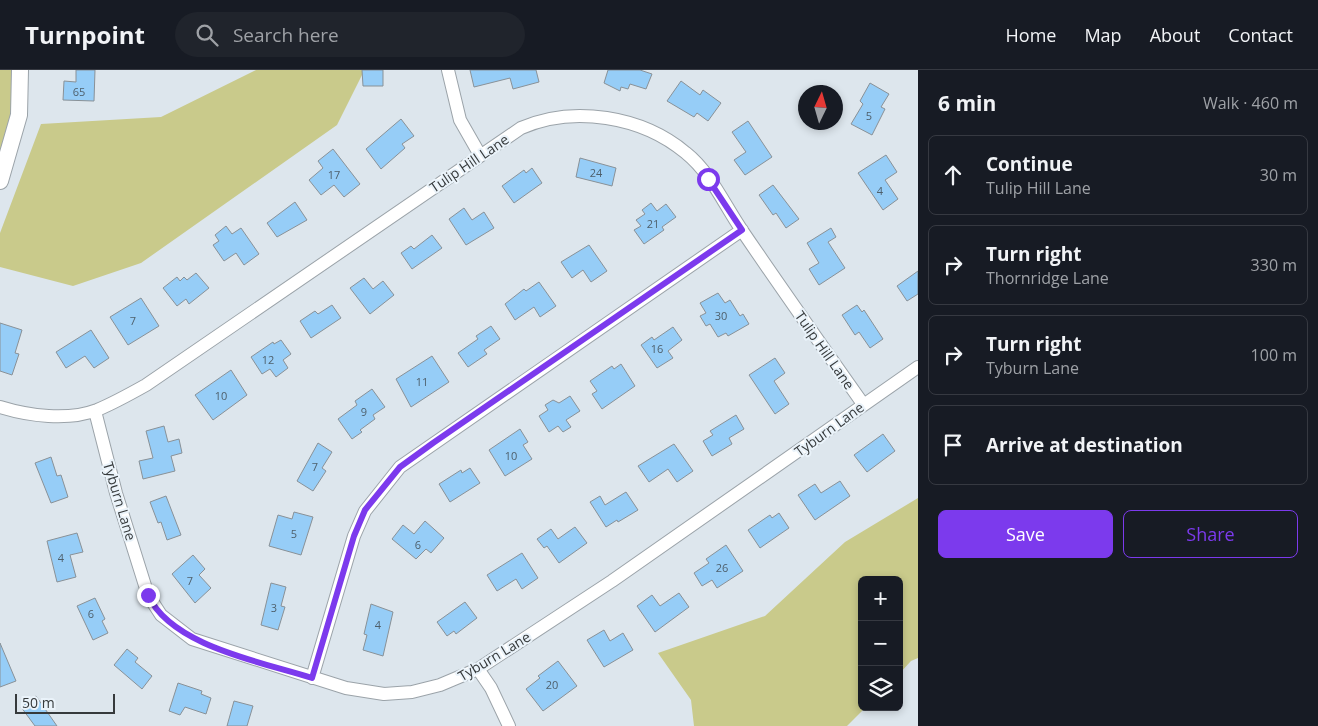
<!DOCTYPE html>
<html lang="en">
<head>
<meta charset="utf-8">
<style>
  :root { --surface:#171b24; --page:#20242c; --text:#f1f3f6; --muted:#9ea1a6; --line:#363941; --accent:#7c3aed }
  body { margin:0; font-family:"Open Sans",sans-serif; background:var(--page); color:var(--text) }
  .controls { position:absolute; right:15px; bottom:15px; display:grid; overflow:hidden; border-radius:8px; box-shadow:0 2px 8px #0003 }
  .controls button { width:45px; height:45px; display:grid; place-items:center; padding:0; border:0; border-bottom:1px solid var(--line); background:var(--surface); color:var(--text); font:25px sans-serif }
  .compass { position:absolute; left:798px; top:15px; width:45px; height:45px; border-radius:50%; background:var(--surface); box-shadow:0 2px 8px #0003; rotate:5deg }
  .scale { position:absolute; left:15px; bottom:12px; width:100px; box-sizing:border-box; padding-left:5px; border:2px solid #363a3c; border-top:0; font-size:14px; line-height:18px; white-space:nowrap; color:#363a3c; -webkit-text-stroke:4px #eaf3fa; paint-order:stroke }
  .stop { position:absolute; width:15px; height:15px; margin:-11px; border:4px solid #7c3aed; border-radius:50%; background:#fff }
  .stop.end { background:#7c3aed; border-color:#fff; box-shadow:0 1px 5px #0008 }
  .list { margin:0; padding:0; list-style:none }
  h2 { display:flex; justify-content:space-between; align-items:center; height:65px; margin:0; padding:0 20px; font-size:21px }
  h2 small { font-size:16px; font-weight:400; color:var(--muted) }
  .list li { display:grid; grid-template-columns:32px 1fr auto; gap:15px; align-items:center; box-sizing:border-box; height:80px; margin:0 10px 10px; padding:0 10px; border:1px solid var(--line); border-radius:8px }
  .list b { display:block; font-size:19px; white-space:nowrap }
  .list p { margin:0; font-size:16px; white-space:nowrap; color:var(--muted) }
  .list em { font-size:16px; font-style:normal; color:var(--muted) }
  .actions { display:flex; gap:10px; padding:15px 20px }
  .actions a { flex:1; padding:11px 0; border:1px solid var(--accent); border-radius:8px; text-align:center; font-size:18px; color:var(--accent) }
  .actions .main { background:var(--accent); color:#fff }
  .icon { flex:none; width:28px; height:28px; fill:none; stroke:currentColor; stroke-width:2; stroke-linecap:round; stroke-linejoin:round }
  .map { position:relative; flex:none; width:918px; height:656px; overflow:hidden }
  header { display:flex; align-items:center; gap:30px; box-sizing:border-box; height:70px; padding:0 25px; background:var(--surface); border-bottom:1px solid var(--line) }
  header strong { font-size:24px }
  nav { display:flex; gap:28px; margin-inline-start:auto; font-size:18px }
  .search { width:350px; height:45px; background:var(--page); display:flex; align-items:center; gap:12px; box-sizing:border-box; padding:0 18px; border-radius:28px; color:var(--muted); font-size:19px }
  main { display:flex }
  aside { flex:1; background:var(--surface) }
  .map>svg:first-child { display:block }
  .green { fill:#c9ca8b }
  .building { fill:#96cdf7; stroke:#899197 }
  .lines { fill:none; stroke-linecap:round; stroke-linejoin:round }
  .minor-casing { stroke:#9ba3a9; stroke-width:14 }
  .tertiary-casing { stroke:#9ba3a9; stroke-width:18 }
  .minor { stroke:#fff; stroke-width:12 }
  .tertiary { stroke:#fff; stroke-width:16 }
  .route { stroke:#7c3aed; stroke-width:6 }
  .labels { text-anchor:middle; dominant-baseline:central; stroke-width:4; stroke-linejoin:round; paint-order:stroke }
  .number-label { font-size:11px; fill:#4e5f6b }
  .street-label { font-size:14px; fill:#363a3c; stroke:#eaf3fa }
</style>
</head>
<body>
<header>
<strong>Turnpoint</strong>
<div class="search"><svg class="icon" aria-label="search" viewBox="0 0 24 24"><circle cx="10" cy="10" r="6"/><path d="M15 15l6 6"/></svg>Search here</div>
<nav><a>Home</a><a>Map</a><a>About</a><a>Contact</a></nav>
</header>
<main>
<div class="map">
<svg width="918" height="656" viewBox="0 0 918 656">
  <rect width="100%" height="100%" fill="#dde6ed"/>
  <!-- green -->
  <path class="green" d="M0 0H20L0 111Z
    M256 0H363V3L337 55 141 193 73 216 0 197V163L41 54 161 47Z
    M918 428V588L911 591 899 604V510H862V637H866L847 656H694L691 630 658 583 765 546 845 472Z"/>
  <!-- building -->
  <path class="building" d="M76 0H95L94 31 63 30 64 11 76 12Z
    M362 0H383V16H363Z
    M470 0H536L539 12 513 19 510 8 474 17Z
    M608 0H640L652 4 646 19 630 14 628 19 621 17 620 21 604 13Z
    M681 11 700 25 703 20 721 33 708 51 697 43 694 47 667 31Z
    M870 13 889 24 881 37 885 39 872 65 851 54 863 34 860 31Z
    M401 49 414 66 402 74 405 78 381 99 366 79Z
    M748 51 772 87 745 105 734 90 746 82 732 62Z
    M333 79 360 114 344 127 334 115 321 125 309 110 323 98 318 91Z
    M886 85 897 102 885 110 898 129 883 140 858 103Z
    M580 88 616 98 612 116 576 107Z
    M532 98 542 113 514 133 502 116 524 100 526 103Z
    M773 115 799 149 786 158 776 143 773 145 759 125Z
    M295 132 307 150 277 167 267 153Z
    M651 133 657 141 666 134 676 147 662 157 664 160 644 174 634 160 641 156 636 150 645 144 642 140Z
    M464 138 472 150 484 142 494 158 466 175 449 149Z
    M226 156 232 164 241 158 259 184 244 195 236 183 224 191 213 175 219 171 215 165Z
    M831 158 836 167 828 172 845 198 819 215 809 199 819 193 807 173Z
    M432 165 442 178 412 199 401 183 411 176 414 179Z
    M589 175 607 201 591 212 583 200 572 208 561 192Z
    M918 201V224L907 231 897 216Z
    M196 203 209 218 189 234 186 229 177 236 163 218 177 207 180 211 184 207 187 210Z
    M364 208 373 219 383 211 394 225 370 244 350 218Z
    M539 212 556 236 540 247 534 237 515 250 505 234 524 219 526 221Z
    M718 223 725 233 730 230 740 246 743 244 749 254 728 266 726 263 718 267 710 254 706 256 700 246 706 243 700 233Z
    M141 228 159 256 128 275 110 247Z
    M332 235 341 248 311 268 300 251 315 241 318 244Z
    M857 235 862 242 864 240 883 269 870 278 859 262 855 265 842 245Z
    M0 253 22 260 15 283 19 284 12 305 0 301Z
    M491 256 500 269 484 280 487 284 468 297 458 283 478 269 476 266Z
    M673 257 682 270 668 281 673 288 657 298 641 275 652 267 654 270Z
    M91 260 109 288 94 298 85 286 66 298 56 282Z
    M281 270 291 284 283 290 288 298 276 307 270 299 262 304 251 287 273 272 274 274Z
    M432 286 449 312 411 337 396 309Z
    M775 288 785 303 774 311 789 334 775 344 749 305Z
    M621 294 635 316 602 339 592 324 597 321 590 311 612 296 614 299Z
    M231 300 247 325 213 350 195 325Z
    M372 319 385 337 373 345 375 349 360 360 362 362 352 369 338 349 357 335 355 331Z
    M570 326 580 341 566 350 571 357 563 362 558 356 549 362 539 346 548 340 545 335 553 330 559 333Z
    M736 345 744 359 729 368 732 374 712 386 703 371 713 365 710 361Z
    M164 356 168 372 179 369 182 383 171 386 175 401 143 409 139 391 153 388 146 361Z
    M520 359 528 372 523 375 532 389 505 406 489 380Z
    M883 364 895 381 867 402 854 385Z
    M318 373 332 382 322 398 326 401 313 421 297 411Z
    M674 374 693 401 677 412 668 399 649 412 638 396Z
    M51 387 57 406 61 405 68 427 51 433 35 393Z
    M470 398 480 413 450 432 439 414 461 400 462 403Z
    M840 411 850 426 815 450 798 425 815 414 821 423Z
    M626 422 638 440 618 452 617 450 606 457 590 432 600 426 605 435Z
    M166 426 181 465 167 470 161 452 158 453 150 432Z
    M294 442 313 447 301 485 269 476 278 445 292 449Z
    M779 443 789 458 760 478 748 460 770 445 772 448Z
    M425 451 444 468 431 483 426 479 416 489 392 469 403 455 414 464Z
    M575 457 587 473 559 493 547 476 544 478 537 469 551 459 558 469Z
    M77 463 83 482 70 485 76 507 57 512 47 471Z
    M726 475 743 501 717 518 712 510 702 516 694 503 709 493 706 489Z
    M522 483 538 508 522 519 516 509 497 521 487 505Z
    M193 485 205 499 199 505 211 518 195 533 172 504Z
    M271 513 286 517 281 536 285 537 278 560 261 555Z
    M679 523 689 537 655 562 637 536 652 525 660 536Z
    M95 528 105 549 102 551 108 563 93 570 77 536Z
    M465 532 477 548 456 564 454 561 447 566 437 552Z
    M371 534 393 542 383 586 363 580 367 565 364 564Z
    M604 560 610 571 623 563 633 580 604 597 587 570Z
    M0 573 16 611 0 617Z
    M127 579 138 588 135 592 152 606 142 619 114 595Z
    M558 591 577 616 543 641 526 619 540 608 538 606Z
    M178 613 202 621 201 624 211 628 206 644 185 637 180 645 169 641Z
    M36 626 57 656H35L21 637Z
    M234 631 253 636 247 656H227Z"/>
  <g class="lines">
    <defs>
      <path id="minor" d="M448 0 460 50 480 85
        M0 337C29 346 68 351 97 340 114 333 130 324 146 315L521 58C573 35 642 46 686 83 710 102 724 134 741 159 781 218 822 276 863 334
        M95 341 116 423 148 525 161 545 192 569 346 618 384 624 412 622 440 615 478 599 612 511 918 297
        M478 599 491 618 509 656
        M312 608 354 466 365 441 400 397 742 160"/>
      <path id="tertiary" d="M0 111 19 45 20 0"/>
    </defs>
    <!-- minor casing -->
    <use href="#minor" class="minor-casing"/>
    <!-- tertiary casing -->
    <use href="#tertiary" class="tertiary-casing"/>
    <!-- minor -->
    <use href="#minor" class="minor"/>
    <!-- tertiary -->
    <use href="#tertiary" class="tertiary"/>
  </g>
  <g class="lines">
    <!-- route -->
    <path class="route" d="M148 525C171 576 262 592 312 608L354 466 365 440 400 397 433 373 742 160 708 109"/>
  </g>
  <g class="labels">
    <!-- number labels -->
    <g class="number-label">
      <text x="79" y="21">65</text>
      <text x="869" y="45">5</text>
      <text x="596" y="102">24</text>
      <text x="334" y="104">17</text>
      <text x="880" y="120">4</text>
      <text x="653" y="153">21</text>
      <text x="721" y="245">30</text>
      <text x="133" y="250">7</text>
      <text x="657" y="278">16</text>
      <text x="268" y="289">12</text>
      <text x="422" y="311">11</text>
      <text x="221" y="325">10</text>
      <text x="364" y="341">9</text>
      <text x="511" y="385">10</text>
      <text x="315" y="396">7</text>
      <text x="294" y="463">5</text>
      <text x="418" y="474">6</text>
      <text x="61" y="487">4</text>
      <text x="722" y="497">26</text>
      <text x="190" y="510">7</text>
      <text x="274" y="537">3</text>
      <text x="91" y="543">6</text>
      <text x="378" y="554">4</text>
      <text x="552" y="614">20</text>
    </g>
    <!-- street labels -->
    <g class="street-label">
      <text transform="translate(469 93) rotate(-34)">Tulip Hill Lane</text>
      <text transform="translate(825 280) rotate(55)">Tulip Hill Lane</text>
      <text transform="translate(829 359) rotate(-36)">Tyburn Lane</text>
      <text transform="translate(120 431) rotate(73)">Tyburn Lane</text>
      <text transform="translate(494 586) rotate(-31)">Tyburn Lane</text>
    </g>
  </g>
</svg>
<div class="controls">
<button>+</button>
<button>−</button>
<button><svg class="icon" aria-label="layers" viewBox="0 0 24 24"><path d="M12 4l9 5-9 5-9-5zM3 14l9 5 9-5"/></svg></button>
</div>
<svg class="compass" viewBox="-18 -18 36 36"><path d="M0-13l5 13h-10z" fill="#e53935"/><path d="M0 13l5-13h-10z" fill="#9ea1a6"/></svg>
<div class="scale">50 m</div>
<div class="stop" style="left:708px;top:109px"></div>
<div class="stop end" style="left:148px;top:525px"></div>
</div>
<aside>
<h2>6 min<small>Walk · 460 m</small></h2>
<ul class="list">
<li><svg class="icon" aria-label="ahead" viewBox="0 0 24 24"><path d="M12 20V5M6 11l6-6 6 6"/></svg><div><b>Continue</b><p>Tulip Hill Lane</p></div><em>30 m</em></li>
<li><svg class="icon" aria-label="right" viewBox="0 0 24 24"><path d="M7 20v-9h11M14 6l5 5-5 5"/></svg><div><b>Turn right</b><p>Thornridge Lane</p></div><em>330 m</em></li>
<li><svg class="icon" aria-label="right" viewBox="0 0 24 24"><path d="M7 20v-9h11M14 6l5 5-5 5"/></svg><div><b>Turn right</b><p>Tyburn Lane</p></div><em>100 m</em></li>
<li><svg class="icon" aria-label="arrive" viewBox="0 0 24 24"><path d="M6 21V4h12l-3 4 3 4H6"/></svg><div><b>Arrive at destination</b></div></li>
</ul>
<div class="actions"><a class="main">Save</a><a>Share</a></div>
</aside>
</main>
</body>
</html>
